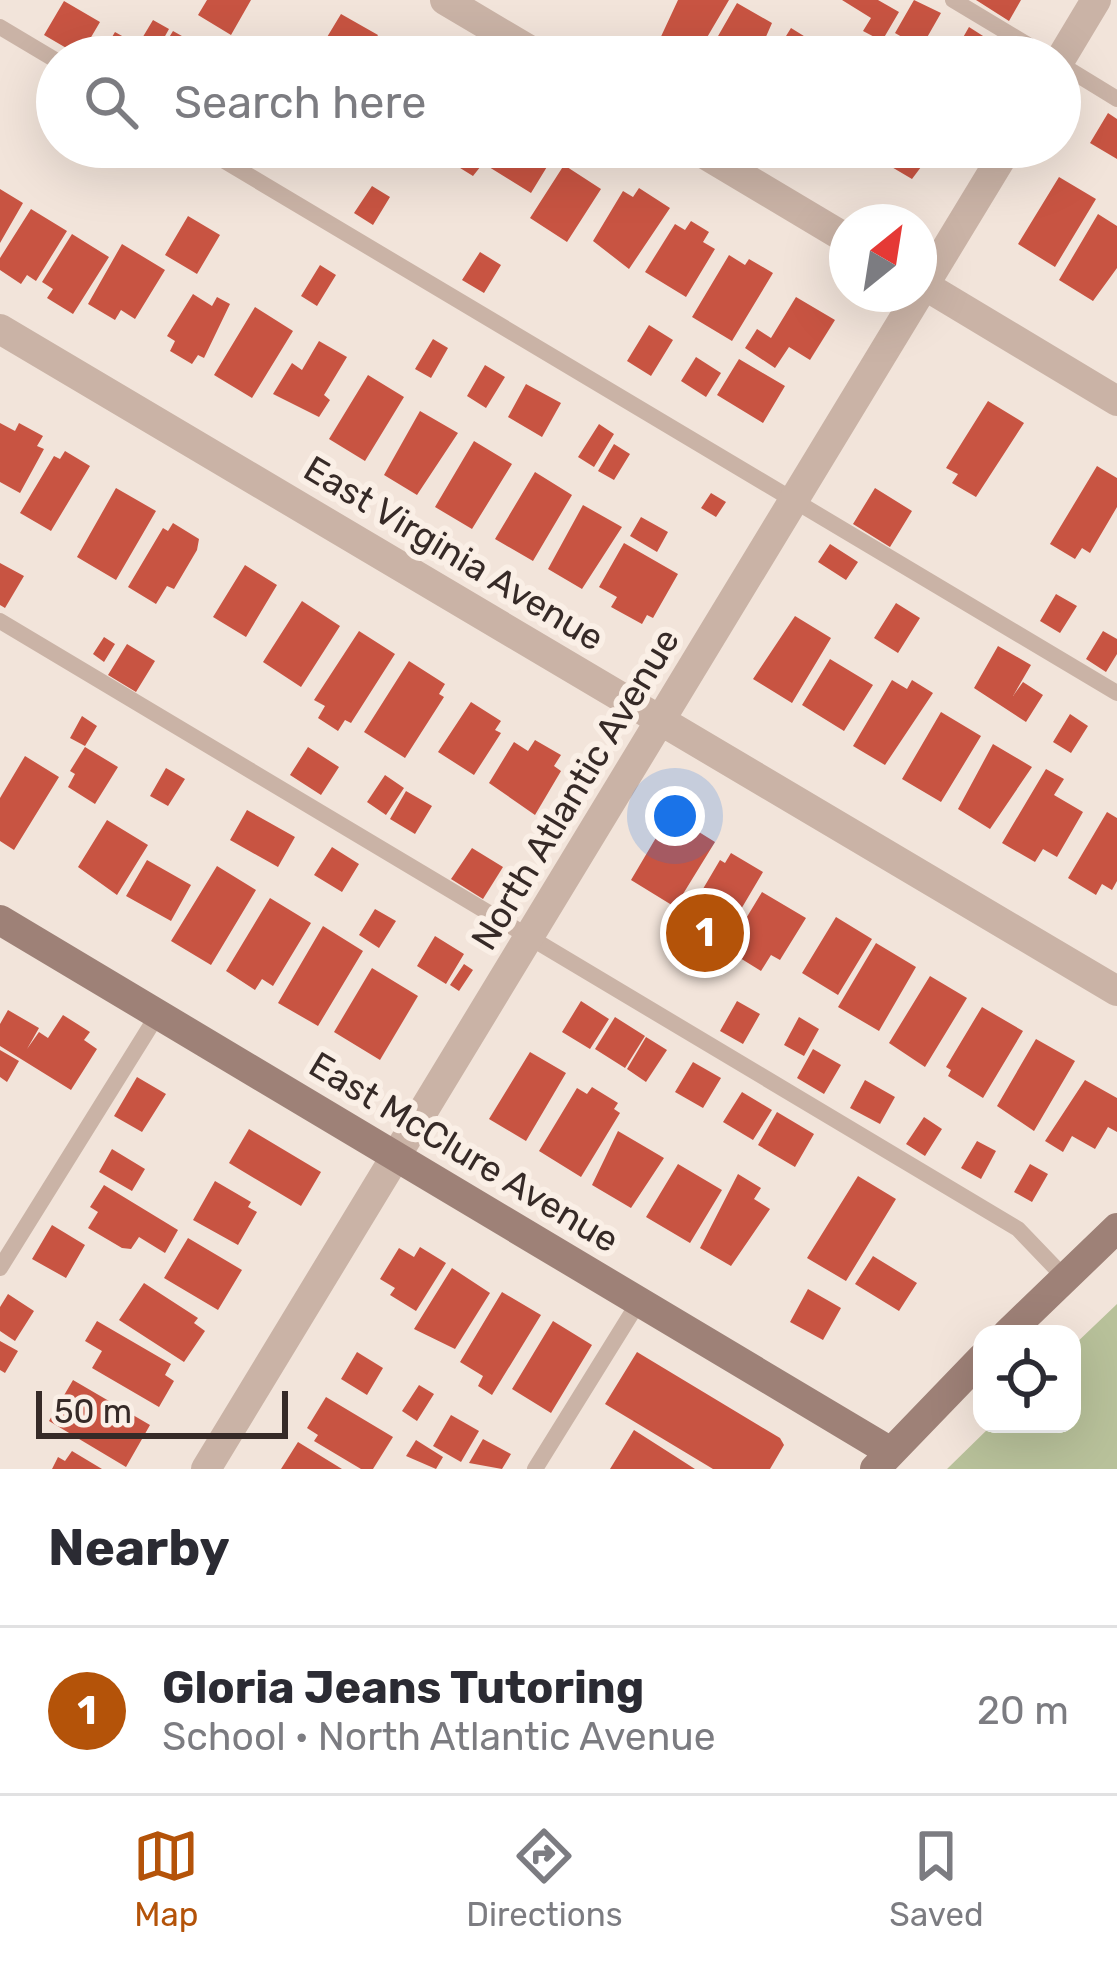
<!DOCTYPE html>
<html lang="en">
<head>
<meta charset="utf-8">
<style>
  :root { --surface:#fff; --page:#f7f7f7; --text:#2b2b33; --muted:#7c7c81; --line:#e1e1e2; --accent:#b45309 }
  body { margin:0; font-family:Rubik,sans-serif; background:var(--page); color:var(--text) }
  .controls { position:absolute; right:36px; bottom:36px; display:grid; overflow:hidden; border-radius:24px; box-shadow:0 12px 48px #0002 }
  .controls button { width:108px; height:108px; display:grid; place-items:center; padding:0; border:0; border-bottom:3px solid var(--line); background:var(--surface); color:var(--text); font:60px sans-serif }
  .compass { position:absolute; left:829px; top:204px; width:108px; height:108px; border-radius:50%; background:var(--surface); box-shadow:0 12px 48px #0002; rotate:30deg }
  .scale { position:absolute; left:36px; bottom:30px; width:252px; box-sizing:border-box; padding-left:12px; border:6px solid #362a27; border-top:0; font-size:33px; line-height:42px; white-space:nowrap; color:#362a27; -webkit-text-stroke:9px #faefe6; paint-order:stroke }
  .you { position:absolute; left:675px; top:816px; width:42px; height:42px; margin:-30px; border:9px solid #fff; border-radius:50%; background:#1a73e8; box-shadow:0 0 0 18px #1a73e833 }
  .badge { display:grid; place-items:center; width:78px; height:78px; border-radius:50%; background:var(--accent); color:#fff; font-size:39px; font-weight:700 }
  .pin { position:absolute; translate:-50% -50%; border:6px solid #fff; box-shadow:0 3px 12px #0006 }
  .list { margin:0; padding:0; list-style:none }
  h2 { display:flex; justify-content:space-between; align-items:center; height:156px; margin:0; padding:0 48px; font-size:51px }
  h2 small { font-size:39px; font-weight:400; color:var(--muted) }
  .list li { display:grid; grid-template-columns:78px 1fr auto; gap:36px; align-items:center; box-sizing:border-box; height:168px; padding:0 48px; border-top:3px solid var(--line) }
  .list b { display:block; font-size:45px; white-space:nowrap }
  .list p { margin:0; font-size:39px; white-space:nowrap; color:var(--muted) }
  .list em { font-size:39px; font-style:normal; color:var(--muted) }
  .icon { flex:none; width:66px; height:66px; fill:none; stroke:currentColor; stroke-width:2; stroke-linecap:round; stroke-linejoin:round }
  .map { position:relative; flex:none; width:1117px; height:1469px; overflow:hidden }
  .search { position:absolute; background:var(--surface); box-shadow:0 12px 48px #0002; left:36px; right:36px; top:36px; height:132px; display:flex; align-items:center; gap:30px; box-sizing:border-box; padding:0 42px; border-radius:66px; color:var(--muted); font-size:45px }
  .sheet { height:324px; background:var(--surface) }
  nav { display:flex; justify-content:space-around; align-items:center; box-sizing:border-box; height:168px; border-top:3px solid var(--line); background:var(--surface); font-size:33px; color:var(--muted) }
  nav a { display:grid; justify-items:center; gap:6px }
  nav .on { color:var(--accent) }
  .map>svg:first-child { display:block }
  .green { fill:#b8c19a }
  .building { fill:#c85442 }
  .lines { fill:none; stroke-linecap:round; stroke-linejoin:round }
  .lane { stroke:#cab3a6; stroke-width:16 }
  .street { stroke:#cab3a6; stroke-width:30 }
  .secondary { stroke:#9e8177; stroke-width:30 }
  .labels { text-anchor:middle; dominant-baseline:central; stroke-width:12; stroke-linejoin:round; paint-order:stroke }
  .street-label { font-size:36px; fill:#362a27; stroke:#faefe6 }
</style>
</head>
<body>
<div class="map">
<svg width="1117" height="1469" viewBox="0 0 1117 1469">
  <rect width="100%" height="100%" fill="#f2e4da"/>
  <!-- green -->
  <path class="green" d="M1117 1304V1469H947L993 1424H1072V1347Z"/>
  <!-- building -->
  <path class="building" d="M207 0H251L231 35 198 15Z
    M678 0H729L699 51 695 49 690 57 658 43Z
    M842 0H878L899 12 882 41 863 31 871 18Z
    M914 0 941 13 921 48 895 33Z
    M976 0H1021L1009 21Z
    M64 1 100 22 80 56 44 35Z
    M737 3 772 23 757 57H706Z
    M341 14 378 35 365 57H315Z
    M153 20 169 29 155 54 100 57 115 32 138 45Z
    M969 27 994 43 986 57 953 55Z
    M791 28 828 51 825 57H773Z
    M173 31 189 40 179 57H157Z
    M386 41 413 57H376Z
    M1108 113 1117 119V159L1090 143Z
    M451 147H496L473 176 444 158Z
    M502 147H548L556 152 531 193 489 167Z
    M878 147H936L912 179 873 156Z
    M564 165 601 189 567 242 530 218Z
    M1059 177 1096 199 1055 267 1018 244Z
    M372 186 390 197 373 225 354 213Z
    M639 188 670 208 629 269 593 241 623 191 633 197Z
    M0 189 23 203 0 243Z
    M31 209 67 231 36 281 27 275 21 284 0 270V258Z
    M1098 214 1117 226V268L1093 301 1059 280Z
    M188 216 220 235 197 274 165 255Z
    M691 221 709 232 703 242 715 249 686 297 645 272 675 224 685 230Z
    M72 234 109 257 73 314 47 298 53 289 42 282Z
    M122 244 165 270 135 319 121 310 115 320 88 304Z
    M480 252 501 265 484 293 462 280Z
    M729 255 745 265 749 259 773 273 732 341 692 317Z
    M320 265 336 275 317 306 301 296Z
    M193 294 212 306 217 297 230 304 204 358 198 355 192 364 170 351 175 341 167 336Z
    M796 297 835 320 810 360 789 347 775 368 745 348 757 329 771 338Z
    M255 307 293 331 252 398 214 375Z
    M649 325 673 340 651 376 627 361Z
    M433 339 448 348 431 378 415 369Z
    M319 341 347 357 324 395 330 400 319 417 273 394 292 363 302 370Z
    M696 357 721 373 706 397 681 381Z
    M739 359 785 386 763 423 717 395Z
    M485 365 505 377 486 408 467 396Z
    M368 375 404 397 365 461 329 439Z
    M526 384 561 403 542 437 508 417Z
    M988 401 1024 423 976 497 952 483 958 474 946 468Z
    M420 411 458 433 417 495 384 475Z
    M0 423 15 431 19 423 43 436 37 446 44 449 20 493 0 482Z
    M599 424 614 434 594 467 578 457Z
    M474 441 512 464 472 529 435 507Z
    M614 444 630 454 614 480 598 471Z
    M65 451 90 466 51 531 20 513 54 456 60 459Z
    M1097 466 1117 478V507L1090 553 1082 548 1075 559 1050 544Z
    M535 472 572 495 533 561 495 539Z
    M116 488 156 511 116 580 77 557Z
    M875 488 912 511 890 547 853 524Z
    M711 493 726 502 716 517 701 508Z
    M583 505 622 527 582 589 548 569Z
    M641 517 668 532 657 552 630 536Z
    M173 523 199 539 197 550 174 589 167 586 156 604 128 587 163 528 168 531Z
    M624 543 678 574 653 618 647 615 642 624 611 607 617 597 599 587Z
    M830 544 858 562 846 580 818 562Z
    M0 563 24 576 5 608 0 605Z
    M245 565 277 585 246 637 213 617Z
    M1056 594 1077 606 1060 633 1040 621Z
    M302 601 340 626 301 687 263 662Z
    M896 603 920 618 898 653 874 638Z
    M795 616 831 638 792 703 753 679Z
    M359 631 395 654 351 723 345 720 338 731 318 718 325 706 314 700Z
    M1103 631 1117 639V654L1106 672 1086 659Z
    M104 637 115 644 104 662 93 654Z
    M127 644 155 661 136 692 108 675Z
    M998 646 1031 665 1013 696 1023 682 1043 695 1026 722 974 688Z
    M830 659 873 685 844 731 802 705Z
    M409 661 445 684 439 694 444 697 405 758 364 732Z
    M892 680 907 689 912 680 933 693 885 765 853 746Z
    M471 702 501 721 495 730 501 733 474 775 438 752Z
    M941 712 981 736 941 802 902 779Z
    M1070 714 1088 726 1071 753 1053 742Z
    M82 716 97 726 85 746 70 738Z
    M535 740 561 755 554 766 561 771 535 815 489 783 514 742 528 751Z
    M993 744 1032 767 990 829 958 809Z
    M85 747 118 767 95 804 68 787 75 774 70 771Z
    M308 747 339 767 321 795 290 775Z
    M25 756 59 777 14 850 0 841V798Z
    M166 768 185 779 168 806 150 796Z
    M1046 769 1064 779 1054 795 1083 812 1057 857 1043 849 1035 862 1002 843Z
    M385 775 404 788 386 815 367 802Z
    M406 791 432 806 415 834 390 819Z
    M247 810 295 837 278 867 230 840Z
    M1107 812 1117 818V881L1112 890 1102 884 1096 895 1068 878Z
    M670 814 715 842 675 907 631 880Z
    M107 820 148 845 117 895 78 867Z
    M332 847 359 864 342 892 314 875Z
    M472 848 503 867 483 899 451 879Z
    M731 853 763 872 724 938 687 916 720 860 725 863Z
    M147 860 191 885 171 921 126 896Z
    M217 866 256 890 211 965 171 941Z
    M762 892 806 918 780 960 771 955 761 971 740 958 749 942 736 935Z
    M270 898 311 923 273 986 262 979 255 990 226 971Z
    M375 909 396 921 379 948 359 935Z
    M836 917 872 939 838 995 802 973Z
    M323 926 363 951 318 1026 278 1003Z
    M435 936 464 954 446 984 417 966Z
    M876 943 916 967 879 1031 838 1007Z
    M464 964 473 970 459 991 450 985Z
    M372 968 418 996 380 1060 334 1032Z
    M930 976 967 998 925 1067 889 1043Z
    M581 1001 609 1019 590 1049 562 1032Z
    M737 1001 760 1014 743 1044 720 1031Z
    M982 1007 1023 1031 983 1098 948 1076 951 1070 946 1067Z
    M8 1010 39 1028 27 1049 39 1032 48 1038 63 1015 90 1032 84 1040 97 1049 71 1090 0 1046V1024Z
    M615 1017 645 1036 625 1068 595 1049Z
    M799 1017 819 1029 804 1056 784 1045Z
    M646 1037 667 1050 646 1082 627 1069Z
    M1036 1039 1075 1061 1034 1131 997 1106Z
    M813 1049 841 1065 824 1094 797 1078Z
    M0 1050 19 1061 7 1082 0 1077Z
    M530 1052 566 1073 526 1141 489 1119Z
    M693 1062 721 1078 703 1108 675 1092Z
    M137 1077 166 1094 142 1132 114 1116Z
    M865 1080 895 1097 880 1124 850 1108Z
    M1085 1080 1117 1098V1132L1108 1127 1095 1149 1072 1136 1063 1152 1045 1141Z
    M592 1087 618 1103 614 1109 620 1113 581 1177 539 1151 577 1088 587 1094Z
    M742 1092 772 1110 753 1140 723 1122Z
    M777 1112 814 1134 795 1167 758 1145Z
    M924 1117 942 1129 925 1156 906 1144Z
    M249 1129 321 1172 301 1206 229 1163Z
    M618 1131 664 1158 631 1208 592 1185Z
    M977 1141 996 1151 981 1179 961 1168Z
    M112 1149 145 1169 132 1191 99 1172Z
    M678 1164 722 1190 690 1243 646 1217Z
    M1030 1164 1048 1174 1032 1202 1014 1192Z
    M738 1174 761 1188 754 1199 770 1209 731 1266 700 1248Z
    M858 1176 896 1199 846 1281 807 1258Z
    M215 1181 251 1202 248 1207 257 1212 238 1245 193 1220Z
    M104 1185 178 1230 165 1253 139 1237 131 1249 122 1248 88 1228 98 1212 90 1207Z
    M52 1225 85 1245 66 1278 32 1259Z
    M188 1238 242 1270 218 1310 164 1278Z
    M420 1247 446 1263 416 1311 390 1295 395 1288 380 1279 399 1248 414 1257Z
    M873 1256 917 1283 899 1311 855 1284Z
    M452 1268 490 1293 455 1349 414 1329Z
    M144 1283 198 1318 194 1323 205 1331 184 1362 119 1320Z
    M808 1289 841 1308 823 1340 790 1322Z
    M502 1292 541 1315 492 1395 478 1386 483 1376 460 1362Z
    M8 1294 34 1311 15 1341 0 1331V1307Z
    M97 1321 171 1364 165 1375 174 1381 159 1407 92 1368 102 1351 85 1341Z
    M553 1321 592 1345 551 1413 512 1389Z
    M0 1341 18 1351 5 1373 0 1370Z
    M357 1352 383 1368 367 1395 341 1379Z
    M637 1352 780 1438 784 1445 770 1469H713L605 1404Z
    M73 1380 150 1425 126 1467 49 1421Z
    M419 1385 434 1394 417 1421 402 1411Z
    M326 1397 393 1437 373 1469H361L314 1441 318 1435 307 1428Z
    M451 1415 479 1431 461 1462 433 1446Z
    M634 1430 695 1469H610Z
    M483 1439 511 1454 502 1469 469 1463Z
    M416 1440 443 1457 436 1469 406 1456Z
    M298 1442 342 1469H281Z
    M72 1451 102 1469H52L58 1457 65 1461Z"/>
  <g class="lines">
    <!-- lane -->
    <path class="lane" d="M953 0 1048 57
      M0 27 57 61
      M1060 64 1117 99
      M201 147 1117 693
      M0 621 1018 1229 1065 1278
      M0 1268 158 1014
      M535 1469 638 1303"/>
    <!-- street -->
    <path class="street" d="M445 0 541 57
      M1060 60 1096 0
      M693 147 847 239
      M919 282 1117 401
      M0 329 1117 991
      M206 1469 1008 147"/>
    <!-- secondary -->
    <path class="secondary" d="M0 920 889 1451
      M1007 1334 1117 1228
      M875 1469 982 1358"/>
  </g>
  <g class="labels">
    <!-- street labels -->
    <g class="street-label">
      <text transform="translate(454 553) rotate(31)">East Virginia Avenue</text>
      <text transform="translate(575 789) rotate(-59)">North Atlantic Avenue</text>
      <text transform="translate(464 1152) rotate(31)">East McClure Avenue</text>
    </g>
  </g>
</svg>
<div class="controls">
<button><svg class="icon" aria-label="locate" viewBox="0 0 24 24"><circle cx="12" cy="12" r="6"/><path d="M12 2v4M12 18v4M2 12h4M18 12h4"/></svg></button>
</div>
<svg class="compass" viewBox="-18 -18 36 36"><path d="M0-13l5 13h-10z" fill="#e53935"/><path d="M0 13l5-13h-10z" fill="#7c7c81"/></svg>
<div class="scale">50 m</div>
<div class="you"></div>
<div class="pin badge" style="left:705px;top:933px">1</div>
<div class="search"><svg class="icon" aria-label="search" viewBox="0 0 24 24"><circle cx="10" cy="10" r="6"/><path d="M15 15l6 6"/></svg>Search here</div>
</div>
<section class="sheet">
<h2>Nearby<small></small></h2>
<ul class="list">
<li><span class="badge">1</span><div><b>Gloria Jeans Tutoring</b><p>School · North Atlantic Avenue</p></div><em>20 m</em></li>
</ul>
</section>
<nav>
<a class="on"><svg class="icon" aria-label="map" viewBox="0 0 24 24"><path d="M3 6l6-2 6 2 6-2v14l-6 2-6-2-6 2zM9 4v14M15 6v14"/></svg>Map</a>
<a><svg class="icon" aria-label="directions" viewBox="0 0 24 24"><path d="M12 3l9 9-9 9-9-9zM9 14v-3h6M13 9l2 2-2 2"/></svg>Directions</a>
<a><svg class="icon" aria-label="saved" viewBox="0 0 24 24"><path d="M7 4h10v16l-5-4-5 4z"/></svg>Saved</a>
</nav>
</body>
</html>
